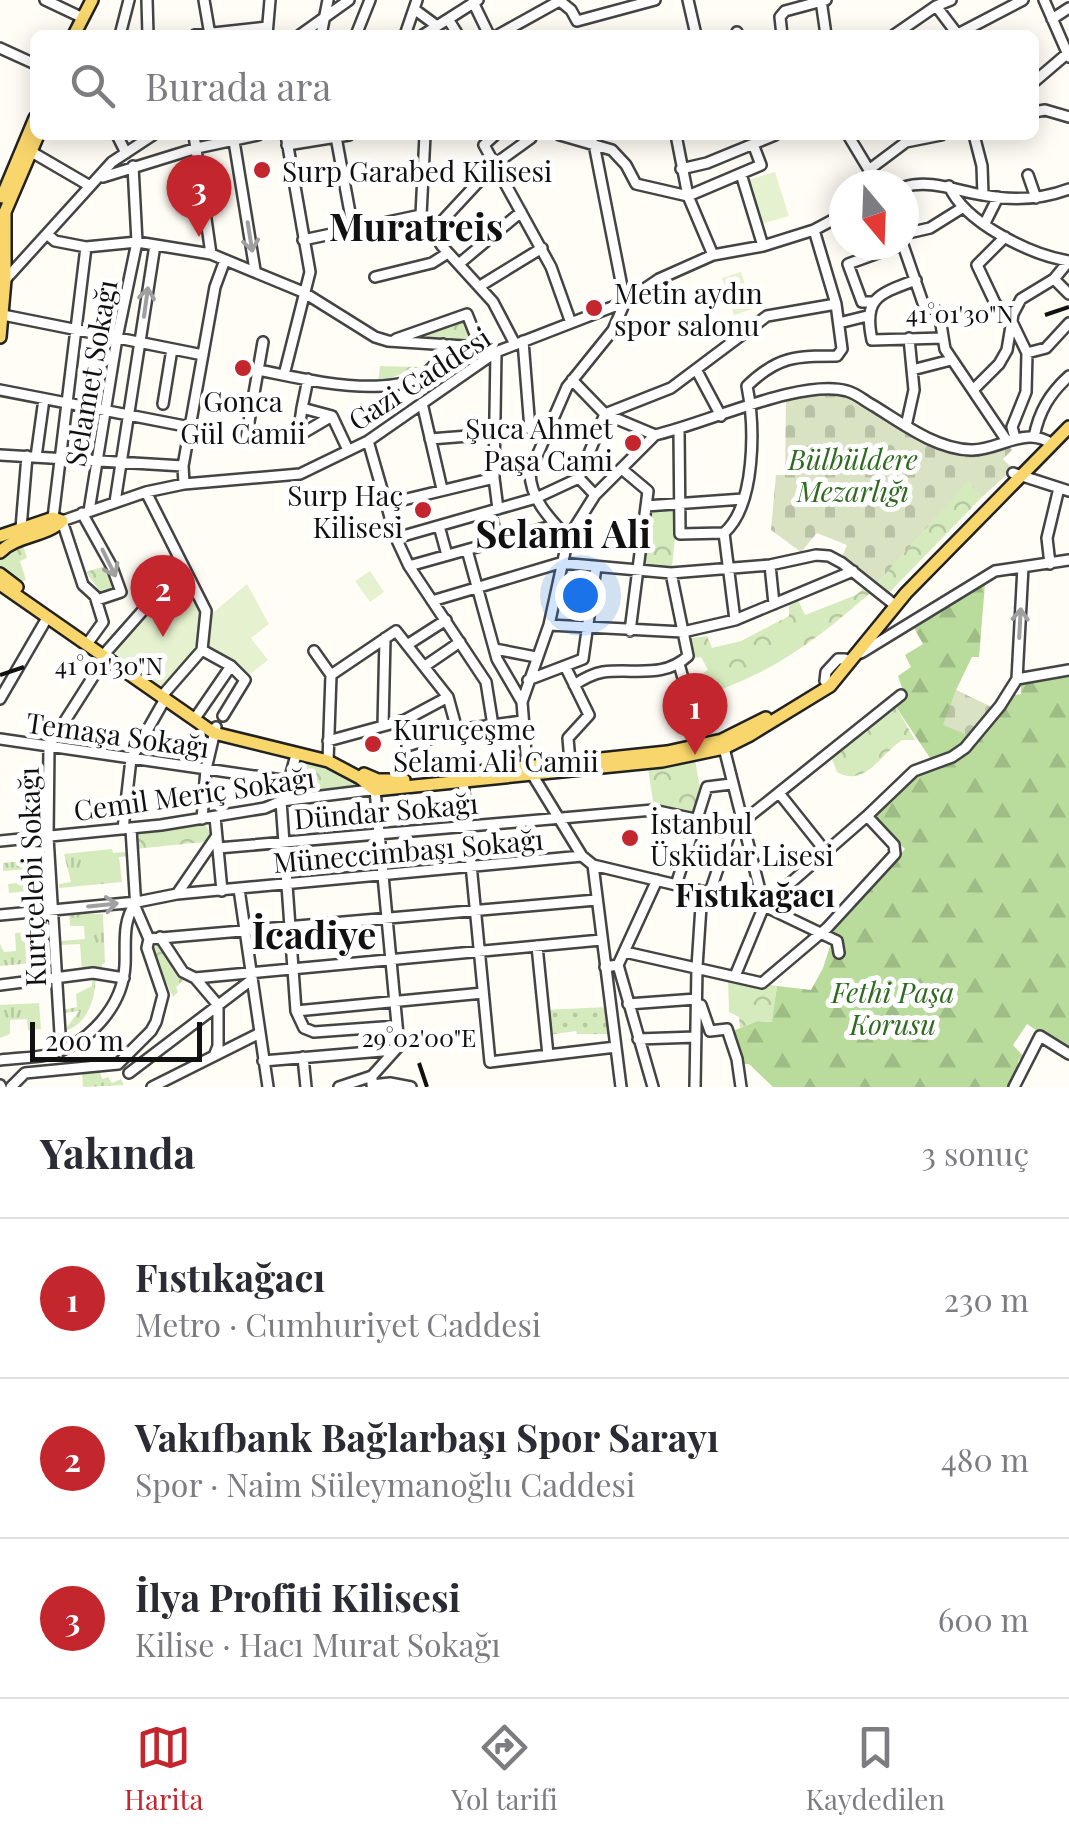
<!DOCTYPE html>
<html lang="tr">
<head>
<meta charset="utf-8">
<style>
  :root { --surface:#fff; --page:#f2f2f3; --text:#2b2b33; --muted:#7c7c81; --line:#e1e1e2; --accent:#c4262e }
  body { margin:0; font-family:"Playfair Display",serif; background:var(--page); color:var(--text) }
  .compass { position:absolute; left:829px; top:170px; width:90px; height:90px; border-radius:50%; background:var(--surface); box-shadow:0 5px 25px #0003; rotate:161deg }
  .scale { position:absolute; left:30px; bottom:25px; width:172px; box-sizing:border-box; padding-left:10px; border:5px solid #111; border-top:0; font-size:28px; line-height:35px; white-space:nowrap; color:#111; -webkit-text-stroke:8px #fff; paint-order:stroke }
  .you { position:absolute; left:580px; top:595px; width:35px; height:35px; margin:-25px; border:8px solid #fff; border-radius:50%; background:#1a73e8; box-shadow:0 0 0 15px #1a73e833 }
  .badge { display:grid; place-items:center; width:65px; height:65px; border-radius:50%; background:var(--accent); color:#fff; font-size:32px; font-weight:700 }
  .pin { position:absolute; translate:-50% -82px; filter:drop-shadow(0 2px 5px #0008) }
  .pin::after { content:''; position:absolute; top:52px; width:35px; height:30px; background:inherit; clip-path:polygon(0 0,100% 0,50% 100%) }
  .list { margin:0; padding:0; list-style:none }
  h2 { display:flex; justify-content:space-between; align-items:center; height:130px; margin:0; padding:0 40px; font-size:42px }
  h2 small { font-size:32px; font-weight:400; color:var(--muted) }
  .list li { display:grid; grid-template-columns:65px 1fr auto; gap:30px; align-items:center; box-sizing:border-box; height:160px; padding:0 40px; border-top:2px solid var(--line) }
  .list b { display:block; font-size:38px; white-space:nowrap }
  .list p { margin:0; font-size:32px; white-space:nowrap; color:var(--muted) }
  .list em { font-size:32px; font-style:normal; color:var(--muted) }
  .icon { flex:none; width:55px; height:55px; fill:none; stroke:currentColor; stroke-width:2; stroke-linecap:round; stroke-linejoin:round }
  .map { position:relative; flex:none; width:1069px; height:1087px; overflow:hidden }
  .search { position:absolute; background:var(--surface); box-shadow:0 5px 25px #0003; left:30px; right:30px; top:30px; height:110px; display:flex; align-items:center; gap:25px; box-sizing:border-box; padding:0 35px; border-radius:15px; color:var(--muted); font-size:38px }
  .sheet { height:610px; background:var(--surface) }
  nav { display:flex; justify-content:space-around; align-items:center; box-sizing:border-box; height:140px; border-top:2px solid var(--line); background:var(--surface); font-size:28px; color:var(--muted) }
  nav a { display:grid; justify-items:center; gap:5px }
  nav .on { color:var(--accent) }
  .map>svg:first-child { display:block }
  .grass { fill:url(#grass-tufts) }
  .forest { fill:url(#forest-firs) }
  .cemetery { fill:url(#cemetery-stones) }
  .park { fill:url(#park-crowns) }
  .garden { fill:url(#garden-dots) }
  .pitch { fill:#e6f2cf }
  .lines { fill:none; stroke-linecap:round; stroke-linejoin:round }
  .minor-casing { stroke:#444; stroke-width:14 }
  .major-casing { stroke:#222; stroke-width:16 }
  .minor { stroke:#fff; stroke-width:9 }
  .major { stroke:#f9d66b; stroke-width:11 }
  .oneway { stroke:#a0a0a0 }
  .ticks { fill:none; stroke:#111; stroke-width:4 }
  .poi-dot { fill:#c4262e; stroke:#fff; stroke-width:4 }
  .labels { text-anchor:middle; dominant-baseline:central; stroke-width:10; stroke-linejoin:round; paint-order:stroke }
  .poi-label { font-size:28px; fill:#111; stroke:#fff; text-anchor:start }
  .street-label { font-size:28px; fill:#111; stroke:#fff }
  .park-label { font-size:28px; font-style:italic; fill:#2f6b1f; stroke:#fff }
  .quarter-label { font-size:32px; font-weight:bold; fill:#111; stroke:#fff }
  .district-label { font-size:38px; font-weight:bold; fill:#111; stroke:#fff }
  .ticks-label { font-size:25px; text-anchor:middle; fill:#111; stroke:#fff; stroke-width:10; stroke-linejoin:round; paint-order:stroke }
</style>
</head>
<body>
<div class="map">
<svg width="1069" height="1087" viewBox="0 0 1069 1087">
  <defs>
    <pattern id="grass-tufts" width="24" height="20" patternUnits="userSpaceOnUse" patternTransform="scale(2.5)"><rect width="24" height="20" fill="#d5ebbd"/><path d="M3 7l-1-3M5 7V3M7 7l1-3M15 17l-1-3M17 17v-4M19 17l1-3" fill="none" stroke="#b6c8a1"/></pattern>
    <pattern id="forest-firs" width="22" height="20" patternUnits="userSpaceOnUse" patternTransform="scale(2.5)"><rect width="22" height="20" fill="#b9dc9c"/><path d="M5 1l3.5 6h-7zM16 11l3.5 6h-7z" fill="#9ebc85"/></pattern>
    <pattern id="cemetery-stones" width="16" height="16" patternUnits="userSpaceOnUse" patternTransform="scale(2.5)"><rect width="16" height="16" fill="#d9e3c4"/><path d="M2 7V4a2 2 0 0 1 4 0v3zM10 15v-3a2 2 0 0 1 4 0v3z" fill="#b9c2a7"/></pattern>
    <pattern id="park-crowns" width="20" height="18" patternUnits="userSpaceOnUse" patternTransform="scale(2.5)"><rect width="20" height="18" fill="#d5ebbd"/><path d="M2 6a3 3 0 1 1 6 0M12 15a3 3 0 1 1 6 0" fill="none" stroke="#b6c8a1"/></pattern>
    <pattern id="garden-dots" width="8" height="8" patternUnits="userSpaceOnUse" patternTransform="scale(2.5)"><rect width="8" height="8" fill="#d5ebbd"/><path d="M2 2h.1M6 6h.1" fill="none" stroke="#b6c8a1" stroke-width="1.8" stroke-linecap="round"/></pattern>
  </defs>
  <rect width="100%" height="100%" fill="#fffdf5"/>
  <!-- grass -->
  <path class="grass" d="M125 834H129L131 856 119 857 122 882 59 888V884L71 882 64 854 112 849 113 853 126 852Z
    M34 860 37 890 9 893 8 884 17 883V876L28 875V869L3 871V863Z
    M87 909 88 914H103L105 963 102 964V969L82 971 80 944 60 945V941L85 939 84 926H70L69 910Z
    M31 932 33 963 0 966V944L4 952 16 951 15 933Z
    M92 976H96C95 999 88 1025 64 1031L79 1011 63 1013 62 1010 77 1007 76 994 92 986Z
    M39 1003 41 1029 28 1030 27 1019 10 1020V1034L0 1038V1005Z
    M100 1071 102 1079 108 1077 112 1083 121 1079 124 1085 83 1087 82 1072Z"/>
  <!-- forest -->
  <path class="forest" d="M986 572 979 657H972L956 690 991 707 955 754 932 761 896 707 904 694 898 676 911 667 905 655 923 644 913 626Z
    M1069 675V1052L1027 1024 1013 1045 1023 1056 1018 1061V1071L1011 1087H773L749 1064H740L731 1032 757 1021 771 1022 777 986 811 990 823 968 833 937 828 932 905 849 874 819 875 815 919 773 946 765 965 754 998 712 1005 708 1014 690 1016 695 1021 694V682Z"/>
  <!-- cemetery -->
  <path class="cemetery" d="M846 393 953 449 1007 444 1012 450 1003 459 1013 469 982 497 968 482 874 587 842 557 847 545 817 533 801 552 771 530 776 475H785L786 397Z
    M956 690 991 707 970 736 943 725Z"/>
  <!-- park -->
  <path class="park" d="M465 321 473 340 416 336Z
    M380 366 419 367 378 383Z
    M968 481 982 497 885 597 874 587Z
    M678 508 672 567 645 565 651 511Z
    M22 542 27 558 20 561 26 580 17 583 0 570V557Z
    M108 565 116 588 102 594 86 572Z
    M864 588 870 593C817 640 765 679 695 697L689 681 708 670 701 657 688 659 686 639 707 636 712 648 741 641 789 616V604L798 600 805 615 856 595Z
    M896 707 915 740H902C881 754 865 788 837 772L832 759Z
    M300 757 325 762 364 787 295 793V778Z
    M695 760 701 793 699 812 654 808 648 768 676 766Z
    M206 825 211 834 204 842 135 849 136 832Z
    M158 945 185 979 176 987 178 992 173 997 151 949Z
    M728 977 777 986 772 1022 757 1021 740 1028 739 1017 729 1012Z"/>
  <!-- garden -->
  <path class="garden" d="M607 1007 611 1034H577L576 1031 548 1035 546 1010Z"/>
  <!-- pitch -->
  <path class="pitch" d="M775 172 789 216 761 224 748 180Z
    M741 272 753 309 734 315 722 278Z
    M370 571 384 592 370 602 355 581Z
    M182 573 203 612 200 648 165 689 111 651Z
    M247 584 269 624 251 638 268 660 245 678 203 649 208 617Z"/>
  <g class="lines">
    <defs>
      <path id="minor" d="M45 0 83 18
        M147 0 148 35
        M204 0 210 35
        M688 0 696 35
        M821 0 826 35
        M1044 0 1069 57
        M560 1 571 10 577 21 655 0
        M473 2 489 35
        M936 6 958 35
        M414 9 437 26
        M448 19 458 35
        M1052 19 1069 8
        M737 32 738 35
        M120 35 129 0
        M195 35 267 27
        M267 35 270 0
        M300 35 349 0
        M321 35 328 0
        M356 35 370 0
        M405 35 417 0
        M423 35 478 0
        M498 35 561 0
        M782 35 780 17 785 11 826 0
        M894 35 936 6 951 0
        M956 35 1023 0
        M0 48 35 64
        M1034 82 1069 52
        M1034 112 1045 110 1069 117
        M117 135 126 153
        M194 135 211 254
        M233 135 255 270
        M425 135 421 215 442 246 493 302 515 344
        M495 135 484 145 551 267 571 323
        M560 135 612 150 626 165 636 184 688 196 761 165 753 144
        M676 135 688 196 713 255
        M848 135 878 185
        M974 135 982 166 983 195
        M336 137 353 229
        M287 145 349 135
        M30 151 90 186
        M681 169 707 163 775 135
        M870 169 906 142 941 135
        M741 174 763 246
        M1028 175 1036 198
        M103 177 197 148 258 135
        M949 186C965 223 1031 255 1069 261
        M904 187C930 179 957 191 983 195 1013 201 1040 200 1069 189
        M985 223 998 197
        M431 233 495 164 531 138 529 135
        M47 234 55 241 86 247 137 242 211 254 303 292 375 337 388 341 480 347 496 352
        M904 234 930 228 962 208
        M1005 237 977 265 995 303 1013 324 1027 353 1026 392 1012 427 1015 438
        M303 240 421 215
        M903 245 923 303 939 312 945 349 1007 441
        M460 263 521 212
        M375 277 432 263 448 253
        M1054 279 1069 294
        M5 280 112 162 153 135
        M916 280C878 294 863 298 872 340L943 338
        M480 286 542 248
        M874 302H862L848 264 900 245
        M3 315 203 355
        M839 323 867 316
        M396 339 467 314 480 347
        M523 341 530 429 548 430
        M263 342 246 439 298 436 332 416
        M496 352 494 478 498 509
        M1027 353 1046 348 1069 323
        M258 370C302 378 433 414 443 344
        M912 370 951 360
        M697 371 721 416
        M284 375 310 272 286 135
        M308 379 302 408 332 416 348 450
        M572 380 605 414 655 435C705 424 801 378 847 391 856 393 866 402 874 406 903 424 936 449 971 450 998 451 1025 425 1052 444
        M0 390 190 427
        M973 390 999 364 1007 350 1013 314 1021 299 1054 279 1069 261
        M422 403 442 489
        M163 404 172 349
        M906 426 914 390 909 338
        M679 430 680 534 724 533
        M655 435 595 495 568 538 549 625 522 702 527 766 582 856 593 865 764 906 837 941 839 953
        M298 436 302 408
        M1034 437C1039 412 1049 394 1069 376
        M430 439 494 434
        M368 441 396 538 409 566 486 682 500 769
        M0 455 183 466
        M36 457 44 399
        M623 470 648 491 630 631
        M1013 473 1069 491
        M184 484 183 466 215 287 225 260
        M146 492 206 611 202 650 161 697
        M595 495 579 478 605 414 671 388 767 316 836 304
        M115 502 155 245
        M386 504 494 478
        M646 506 743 499
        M89 511 117 338 137 242 133 166
        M490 511 498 542
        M82 513 112 567 121 592 97 600
        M53 518 86 247
        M439 526 447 555
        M21 528 27 456
        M396 538 536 498 579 478
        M568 538C550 519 530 499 530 472L567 387 613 330 625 302 594 144
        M467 550 497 659 522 702
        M1050 564 1047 538 1059 488
        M770 565 774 604
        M409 566 555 525
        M432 601 560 563 671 573 770 565 816 555 829 556 842 563 896 606
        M735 620 724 533C756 505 755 426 747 386 778 356 796 356 837 356L842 349 836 304 814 230
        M549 625 683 632 735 620 853 571
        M90 640 103 622 95 596 83 585 62 521 146 492 184 484 300 474 368 441 496 352 625 302 659 279 713 255 763 246 814 230 844 214
        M407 645 446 620
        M495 649 536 657
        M202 650 231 666 245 680 223 716
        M107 651 183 565
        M314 651 331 675
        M861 653 995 571 1069 560
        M679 664 702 745
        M425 666 460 642
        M565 666 589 715 568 738 570 762
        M1017 679 1023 567
        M528 680 583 659 596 567
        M825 681 826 672 838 659H845
        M574 685C583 679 592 674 603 672 634 668 663 679 688 656L671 573
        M0 699 47 618
        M198 714 231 666
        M383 726 385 638
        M0 739 289 781
        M328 741 405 720 448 697
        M407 746 457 730 522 721
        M724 748 764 906
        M328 761 331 675 396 631 448 697 457 730
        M463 781 490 1062 548 1055 537 946
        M779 793 826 852
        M290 800 289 781 296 755
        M281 801 296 1011 304 1028 314 1032 397 1026
        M215 817 222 891
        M202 819 206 769 216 727
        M123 829 131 759 165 699
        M0 841 161 825 265 808 281 801 378 789
        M218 848 653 810 732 827 741 823 901 695
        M593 865 621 1087
        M676 885 707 787 731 784
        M239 889 268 1087
        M710 892 732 827
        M177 894 216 837
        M0 915 137 902 177 894 582 856
        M160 937 183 972 195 978 601 940
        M149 939 596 900
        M625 952 762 983 827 928 895 854 894 845 867 816 914 771 952 757 965 748 1000 706 1017 679 1069 670
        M618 965 653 1087
        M605 967 618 965 657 880
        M735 976 764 906 867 816
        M195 978 218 1005V1046L214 1056
        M0 985 93 973 124 978
        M628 1004 696 999
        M701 1005 710 1031 727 1029 737 1059 741 1087
        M296 1011 483 993
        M638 1039 696 1037
        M61 1050 48 837 49 746 105 658
        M548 1055 616 1047
        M303 1057 306 1087
        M0 1060C15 1058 32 1058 47 1055 87 1046 123 1007 125 965 126 944 122 922 135 904
        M263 1061 394 1050
        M129 1073 250 981
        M372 1076V1085L390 1083 411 1087
        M0 1085 1 1087
        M11 1087 25 1073 118 1064 151 1031 156 1022 163 995 147 948 149 939 136 909 131 829
        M152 1087 258 1034
        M339 1087 372 1076 399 1046 375 790
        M695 1087 697 967 702 891
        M1014 1087 1040 1036 1069 1054"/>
      <path id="major" d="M74 35 92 0
        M2 197 35 118
        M0 337 5 280V212L38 135
        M0 536 53 518 62 521
        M0 552C17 535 45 537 62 521
        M0 574 17 587
        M0 584 214 733 328 761 360 778 375 790 662 761 724 748 750 735 830 686 906 593 1069 427
        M477 772 667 752 722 740 766 718
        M364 774 378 780H404"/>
    </defs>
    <!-- minor casing -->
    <use href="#minor" class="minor-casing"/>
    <!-- major casing -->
    <use href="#major" class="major-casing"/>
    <!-- minor -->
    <use href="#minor" class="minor"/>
    <!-- major -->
    <use href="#major" class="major"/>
  </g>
  <!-- one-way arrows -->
  <defs><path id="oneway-shaft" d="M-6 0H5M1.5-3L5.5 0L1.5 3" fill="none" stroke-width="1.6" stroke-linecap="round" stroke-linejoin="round" transform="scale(2.5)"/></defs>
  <g class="oneway">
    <use href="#oneway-shaft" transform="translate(250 237) rotate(81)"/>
    <use href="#oneway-shaft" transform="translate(146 302) rotate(-82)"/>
    <use href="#oneway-shaft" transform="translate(109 563) rotate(64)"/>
    <use href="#oneway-shaft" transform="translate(1020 623) rotate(-87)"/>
    <use href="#oneway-shaft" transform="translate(103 905) rotate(-6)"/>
  </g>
  <!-- ticks -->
  <path class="ticks" d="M1045 315 1069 307M0 675 24 667M419 1063 427 1087"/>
  <!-- markers -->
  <g class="poi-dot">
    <circle cx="262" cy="170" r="10"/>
    <circle cx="594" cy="308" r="10"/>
    <circle cx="243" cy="368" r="10"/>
    <circle cx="633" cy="443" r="10"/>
    <circle cx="423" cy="510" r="10"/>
    <circle cx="373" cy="744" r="10"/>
    <circle cx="630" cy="838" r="10"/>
  </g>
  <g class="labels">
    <!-- poi labels -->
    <g class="poi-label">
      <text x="282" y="170">Surp Garabed Kilisesi</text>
      <text x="614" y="292">Metin aydın<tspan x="614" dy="32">spor salonu</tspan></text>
      <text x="243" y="400" text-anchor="middle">Gonca<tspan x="243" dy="32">Gül Camii</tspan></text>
      <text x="613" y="427" text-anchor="end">Şuca Ahmet<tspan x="613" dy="32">Paşa Cami</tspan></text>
      <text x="403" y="494" text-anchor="end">Surp Haç<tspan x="403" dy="32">Kilisesi</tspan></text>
      <text x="393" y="728">Kuruçeşme<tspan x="393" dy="32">Selami Ali Camii</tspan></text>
      <text x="650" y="822">İstanbul<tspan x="650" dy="32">Üsküdar Lisesi</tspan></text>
    </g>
    <!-- street labels -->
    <g class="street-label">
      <text transform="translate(90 373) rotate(-80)">Selamet Sokağı</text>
      <text transform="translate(419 378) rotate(-33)">Gazi Caddesi</text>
      <text transform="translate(118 734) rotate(8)">Temaşa Sokağı</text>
      <text transform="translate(194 793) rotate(-8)">Cemil Meriç Sokağı</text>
      <text transform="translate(386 810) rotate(-5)">Dündar Sokağı</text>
      <text transform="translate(408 850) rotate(-5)">Müneccimbaşı Sokağı</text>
      <text transform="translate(31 877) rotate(-92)">Kurtçelebi Sokağı</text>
    </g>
    <!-- park labels -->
    <g class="park-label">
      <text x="853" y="458">Bülbüldere<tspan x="853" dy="32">Mezarlığı</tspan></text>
      <text x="893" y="991">Fethi Paşa<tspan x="893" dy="32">Korusu</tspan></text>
    </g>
    <!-- quarter labels -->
    <g class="quarter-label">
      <text x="755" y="893">Fıstıkağacı</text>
    </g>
    <!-- district labels -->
    <g class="district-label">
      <text x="416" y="225">Muratreis</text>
      <text x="563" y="532">Selami Ali</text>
      <text x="314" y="933">İcadiye</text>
    </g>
  </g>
  <g class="ticks-label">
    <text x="960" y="323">41°01'30"N</text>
    <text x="109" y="675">41°01'30"N</text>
    <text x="419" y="1047">29°02'00"E</text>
  </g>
</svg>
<svg class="compass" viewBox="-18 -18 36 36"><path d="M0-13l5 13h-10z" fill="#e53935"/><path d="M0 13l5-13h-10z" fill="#7c7c81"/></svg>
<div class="scale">200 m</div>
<div class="you"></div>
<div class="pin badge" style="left:695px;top:755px">1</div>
<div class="pin badge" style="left:163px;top:637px">2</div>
<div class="pin badge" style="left:199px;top:237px">3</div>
<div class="search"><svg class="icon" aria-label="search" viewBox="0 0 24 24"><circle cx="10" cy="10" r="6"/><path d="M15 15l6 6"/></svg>Burada ara</div>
</div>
<section class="sheet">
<h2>Yakında<small>3 sonuç</small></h2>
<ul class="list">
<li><span class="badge">1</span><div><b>Fıstıkağacı</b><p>Metro · Cumhuriyet Caddesi</p></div><em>230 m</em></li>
<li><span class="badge">2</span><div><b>Vakıfbank Bağlarbaşı Spor Sarayı</b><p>Spor · Naim Süleymanoğlu Caddesi</p></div><em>480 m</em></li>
<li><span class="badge">3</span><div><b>İlya Profiti Kilisesi</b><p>Kilise · Hacı Murat Sokağı</p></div><em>600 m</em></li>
</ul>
</section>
<nav>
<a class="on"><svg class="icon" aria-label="map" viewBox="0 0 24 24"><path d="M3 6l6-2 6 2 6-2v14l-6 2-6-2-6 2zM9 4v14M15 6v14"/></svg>Harita</a>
<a><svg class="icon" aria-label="directions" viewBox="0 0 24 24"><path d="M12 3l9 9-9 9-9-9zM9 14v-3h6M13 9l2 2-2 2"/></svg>Yol tarifi</a>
<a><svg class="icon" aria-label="saved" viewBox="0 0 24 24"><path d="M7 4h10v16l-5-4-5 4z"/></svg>Kaydedilen</a>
</nav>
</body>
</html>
